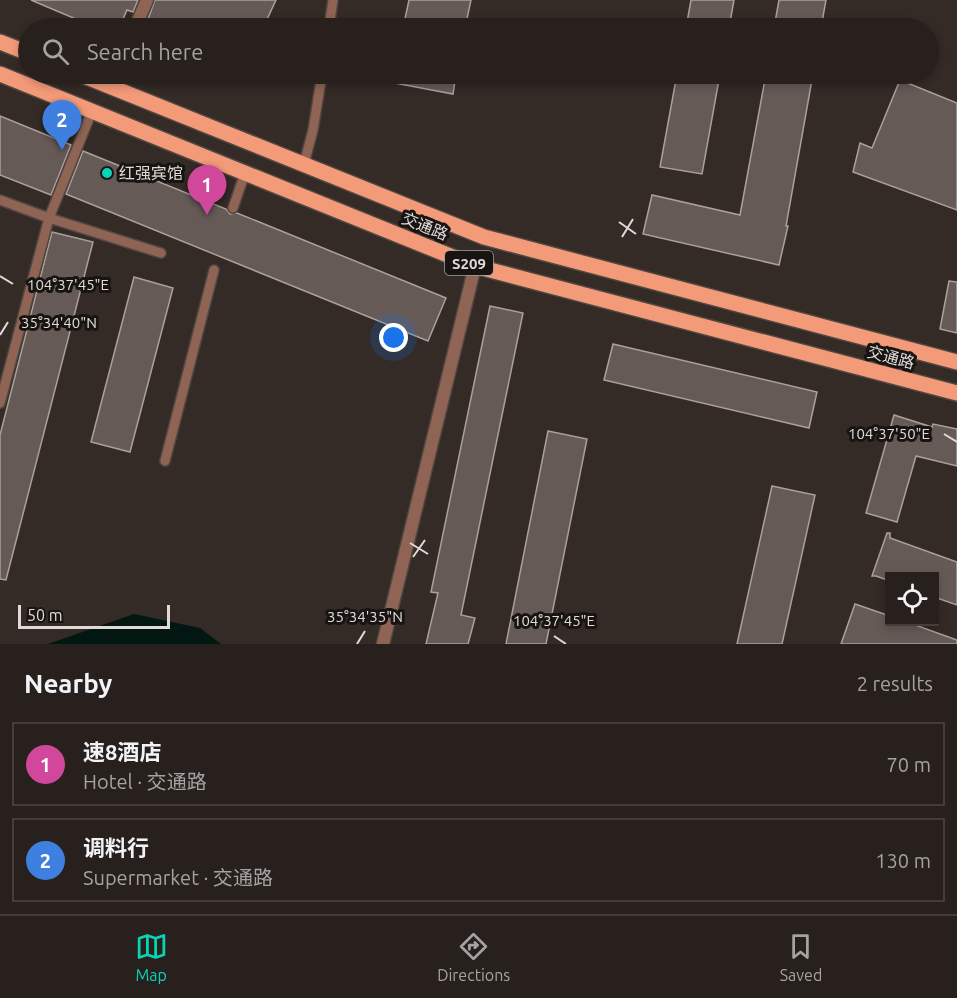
<!DOCTYPE html>
<html lang="en">
<head>
<meta charset="utf-8">
<style>
  :root { --surface:#27201c; --page:#2f2825; --text:#f1f3f6; --muted:#a4a3a3; --line:#433e3b; --accent:#07d5b6 }
  body { margin:0; font-family:Ubuntu,"Noto Sans SC",sans-serif; background:var(--page); color:var(--text) }
  .controls { position:absolute; right:18px; bottom:18px; display:grid; overflow:hidden; border-radius:0px; box-shadow:0 3px 9px #0003 }
  .controls button { width:54px; height:54px; display:grid; place-items:center; padding:0; border:0; border-bottom:2px solid var(--line); background:var(--surface); color:var(--text); font:30px sans-serif }
  .scale { position:absolute; left:18px; bottom:15px; width:152px; box-sizing:border-box; padding-left:6px; border:3px solid #e1dad8; border-top:0; font-size:16px; line-height:21px; white-space:nowrap; color:#e1dad8; -webkit-text-stroke:4px #181412; paint-order:stroke }
  .you { position:absolute; left:394px; top:338px; width:21px; height:21px; margin:-15px; border:4px solid #fff; border-radius:50%; background:#1a73e8; box-shadow:0 0 0 9px #1a73e833 }
  .badge { display:grid; place-items:center; width:39px; height:39px; border-radius:50%; background:var(--accent); color:#fff; font-size:20px; font-weight:700 }
  .pin { position:absolute; translate:-50% -50px; filter:drop-shadow(0 2px 3px #0008) }
  .pin::after { content:''; position:absolute; top:32px; width:21px; height:18px; background:inherit; clip-path:polygon(0 0,100% 0,50% 100%) }
  .list { margin:0; padding:0; list-style:none }
  h2 { display:flex; justify-content:space-between; align-items:center; height:78px; margin:0; padding:0 24px; font-size:26px }
  h2 small { font-size:20px; font-weight:400; color:var(--muted) }
  .list li { display:grid; grid-template-columns:39px 1fr auto; gap:18px; align-items:center; box-sizing:border-box; height:84px; margin:0 12px 12px; padding:0 12px; border:2px solid var(--line); border-radius:0px }
  .list b { display:block; font-size:22px; white-space:nowrap }
  .list p { margin:0; font-size:20px; white-space:nowrap; color:var(--muted) }
  .list em { font-size:20px; font-style:normal; color:var(--muted) }
  .icon { flex:none; width:33px; height:33px; fill:none; stroke:currentColor; stroke-width:2; stroke-linecap:round; stroke-linejoin:round }
  .map { position:relative; flex:none; width:957px; height:644px; overflow:hidden }
  .search { position:absolute; background:var(--surface); box-shadow:0 3px 9px #0003; left:18px; right:18px; top:18px; height:66px; display:flex; align-items:center; gap:15px; box-sizing:border-box; padding:0 21px; border-radius:33px; color:var(--muted); font-size:22px }
  .sheet { height:270px; background:var(--surface) }
  nav { display:flex; justify-content:space-around; align-items:center; box-sizing:border-box; height:84px; border-top:2px solid var(--line); background:var(--surface); font-size:16px; color:var(--muted) }
  nav a { display:grid; justify-items:center; gap:3px }
  nav .on { color:var(--accent) }
  .map>svg:first-child { display:block }
  .water { fill:#021712 }
  .building { fill:#665a56; stroke:#aca09c; stroke-width:1.5 }
  .lines { fill:none; stroke-linecap:round; stroke-linejoin:round }
  .service-casing { stroke:#504642; stroke-width:12 }
  .minor-casing { stroke:#504642; stroke-width:15 }
  .primary-casing { stroke:#504642; stroke-width:18 }
  .service { stroke:#906454; stroke-width:9 }
  .minor { stroke:#906454; stroke-width:12 }
  .primary { stroke:#f39a79; stroke-width:15 }
  .ticks { fill:none; stroke:#e1dad8; stroke-width:2 }
  .poi-dot { fill:#07d5b6; stroke:#181412; stroke-width:2 }
  .labels { text-anchor:middle; dominant-baseline:central; stroke-width:6; stroke-linejoin:round; paint-order:stroke }
  .shield { fill:#181412; stroke:#a59f9d; stroke-width:1.5 }
  .shield-label { font-size:15px; font-weight:bold; fill:#e1dad8 }
  .poi-label { font-size:16px; fill:#e1dad8; stroke:#181412; text-anchor:start }
  .street-label { font-size:16px; fill:#e1dad8; stroke:#181412 }
  .ticks-label { font-size:15px; text-anchor:middle; fill:#e1dad8; stroke:#181412; stroke-width:6; stroke-linejoin:round; paint-order:stroke }
</style>
</head>
<body>
<div class="map">
<svg width="957" height="644" viewBox="0 0 957 644">
  <rect width="100%" height="100%" fill="#342a26"/>
  <!-- water -->
  <path class="water" d="M134 614 200 628 221 644H48Z"/>
  <!-- building -->
  <path class="building" d="M31 0H138L133 12 127 10 119 28H97Z
    M155 0H276L263 28H168L148 19Z
    M409 0H471L465 28H403Z
    M691 0H734L729 28H686Z
    M779 0H826L821 28H774Z
    M390 74H456L453 94 389 82Z
    M677 74H720L702 174 660 167Z
    M766 74H813L786 226H788L779 265 643 234 652 195 740 215Z
    M900 80 957 103V210L853 172 860 143 872 148Z
    M0 116 71 145 51 195 0 175Z
    M83 151 226 209 230 214 237 213 446 298 428 341 66 194Z
    M52 232 93 242 6 580 0 579V435Z
    M134 277 173 288 130 452 91 442Z
    M949 281 957 282V333L940 329Z
    M490 306 523 313 461 615 475 618 468 644H426L438 593 431 592Z
    M613 344 817 392 809 428 604 380Z
    M894 415 932 427 933 424 957 429V466L916 456 897 522 866 513Z
    M548 431 587 439 546 644H506Z
    M772 486 815 495 782 644H737Z
    M887 533H890V538L957 562V605L934 597V576H890V581L876 576H872Z
    M855 604 890 616V621H904L957 640V644H841Z"/>
  <g class="lines">
    <defs>
      <path id="service" d="M329 28 333 0
        M304 164 313 130 322 74
        M0 200 49 218 161 253
        M233 208 245 173
        M0 403 49 218 92 111
        M165 461 214 270"/>
      <path id="minor" d="M135 28 147 0
        M110 86 115 74
        M383 644 475 266"/>
      <path id="primary" d="M0 42 28 53
        M0 74 475 266 957 393
        M79 74 484 237 957 362"/>
    </defs>
    <!-- service casing -->
    <use href="#service" class="service-casing"/>
    <!-- minor casing -->
    <use href="#minor" class="minor-casing"/>
    <!-- primary casing -->
    <use href="#primary" class="primary-casing"/>
    <!-- service -->
    <use href="#service" class="service"/>
    <!-- minor -->
    <use href="#minor" class="minor"/>
    <!-- primary -->
    <use href="#primary" class="primary"/>
  </g>
  <!-- ticks -->
  <path class="ticks" d="M619 222 636 234M622 237 633 219M0 276 13 284M0 335 8 322M944 434 957 442M410 543 428 554M413 557 425 540M554 636 566 644M357 644 365 631"/>
  <!-- markers -->
  <circle class="poi-dot" cx="107" cy="173" r="6"/>
  <g class="labels">
    <!-- shield labels -->
    <rect class="shield" x="445" y="251" width="48" height="24" rx="4.5"/>
    <g class="shield-label">
      <text x="469" y="263">S209</text>
    </g>
    <!-- poi labels -->
    <g class="poi-label">
      <text x="119" y="173">红强宾馆</text>
    </g>
    <!-- street labels -->
    <g class="street-label">
      <text transform="translate(425 226) rotate(22)">交通路</text>
      <text transform="translate(891 357) rotate(15)">交通路</text>
    </g>
  </g>
  <g class="ticks-label">
    <text x="68" y="290">104°37'45"E</text>
    <text x="59" y="328">35°34'40"N</text>
    <text x="889" y="439">104°37'50"E</text>
    <text x="365" y="622">35°34'35"N</text>
    <text x="554" y="626">104°37'45"E</text>
  </g>
</svg>
<div class="controls">
<button><svg class="icon" aria-label="locate" viewBox="0 0 24 24"><circle cx="12" cy="12" r="6"/><path d="M12 2v4M12 18v4M2 12h4M18 12h4"/></svg></button>
</div>
<div class="scale">50 m</div>
<div class="you"></div>
<div class="pin badge" style="left:207px;top:215px;background:#d1479c">1</div>
<div class="pin badge" style="left:62px;top:150px;background:#3f7fe0">2</div>
<div class="search"><svg class="icon" aria-label="search" viewBox="0 0 24 24"><circle cx="10" cy="10" r="6"/><path d="M15 15l6 6"/></svg>Search here</div>
</div>
<section class="sheet">
<h2>Nearby<small>2 results</small></h2>
<ul class="list">
<li><span class="badge" style="background:#d1479c">1</span><div><b>速8酒店</b><p>Hotel · 交通路</p></div><em>70 m</em></li>
<li><span class="badge" style="background:#3f7fe0">2</span><div><b>调料行</b><p>Supermarket · 交通路</p></div><em>130 m</em></li>
</ul>
</section>
<nav>
<a class="on"><svg class="icon" aria-label="map" viewBox="0 0 24 24"><path d="M3 6l6-2 6 2 6-2v14l-6 2-6-2-6 2zM9 4v14M15 6v14"/></svg>Map</a>
<a><svg class="icon" aria-label="directions" viewBox="0 0 24 24"><path d="M12 3l9 9-9 9-9-9zM9 14v-3h6M13 9l2 2-2 2"/></svg>Directions</a>
<a><svg class="icon" aria-label="saved" viewBox="0 0 24 24"><path d="M7 4h10v16l-5-4-5 4z"/></svg>Saved</a>
</nav>
</body>
</html>
